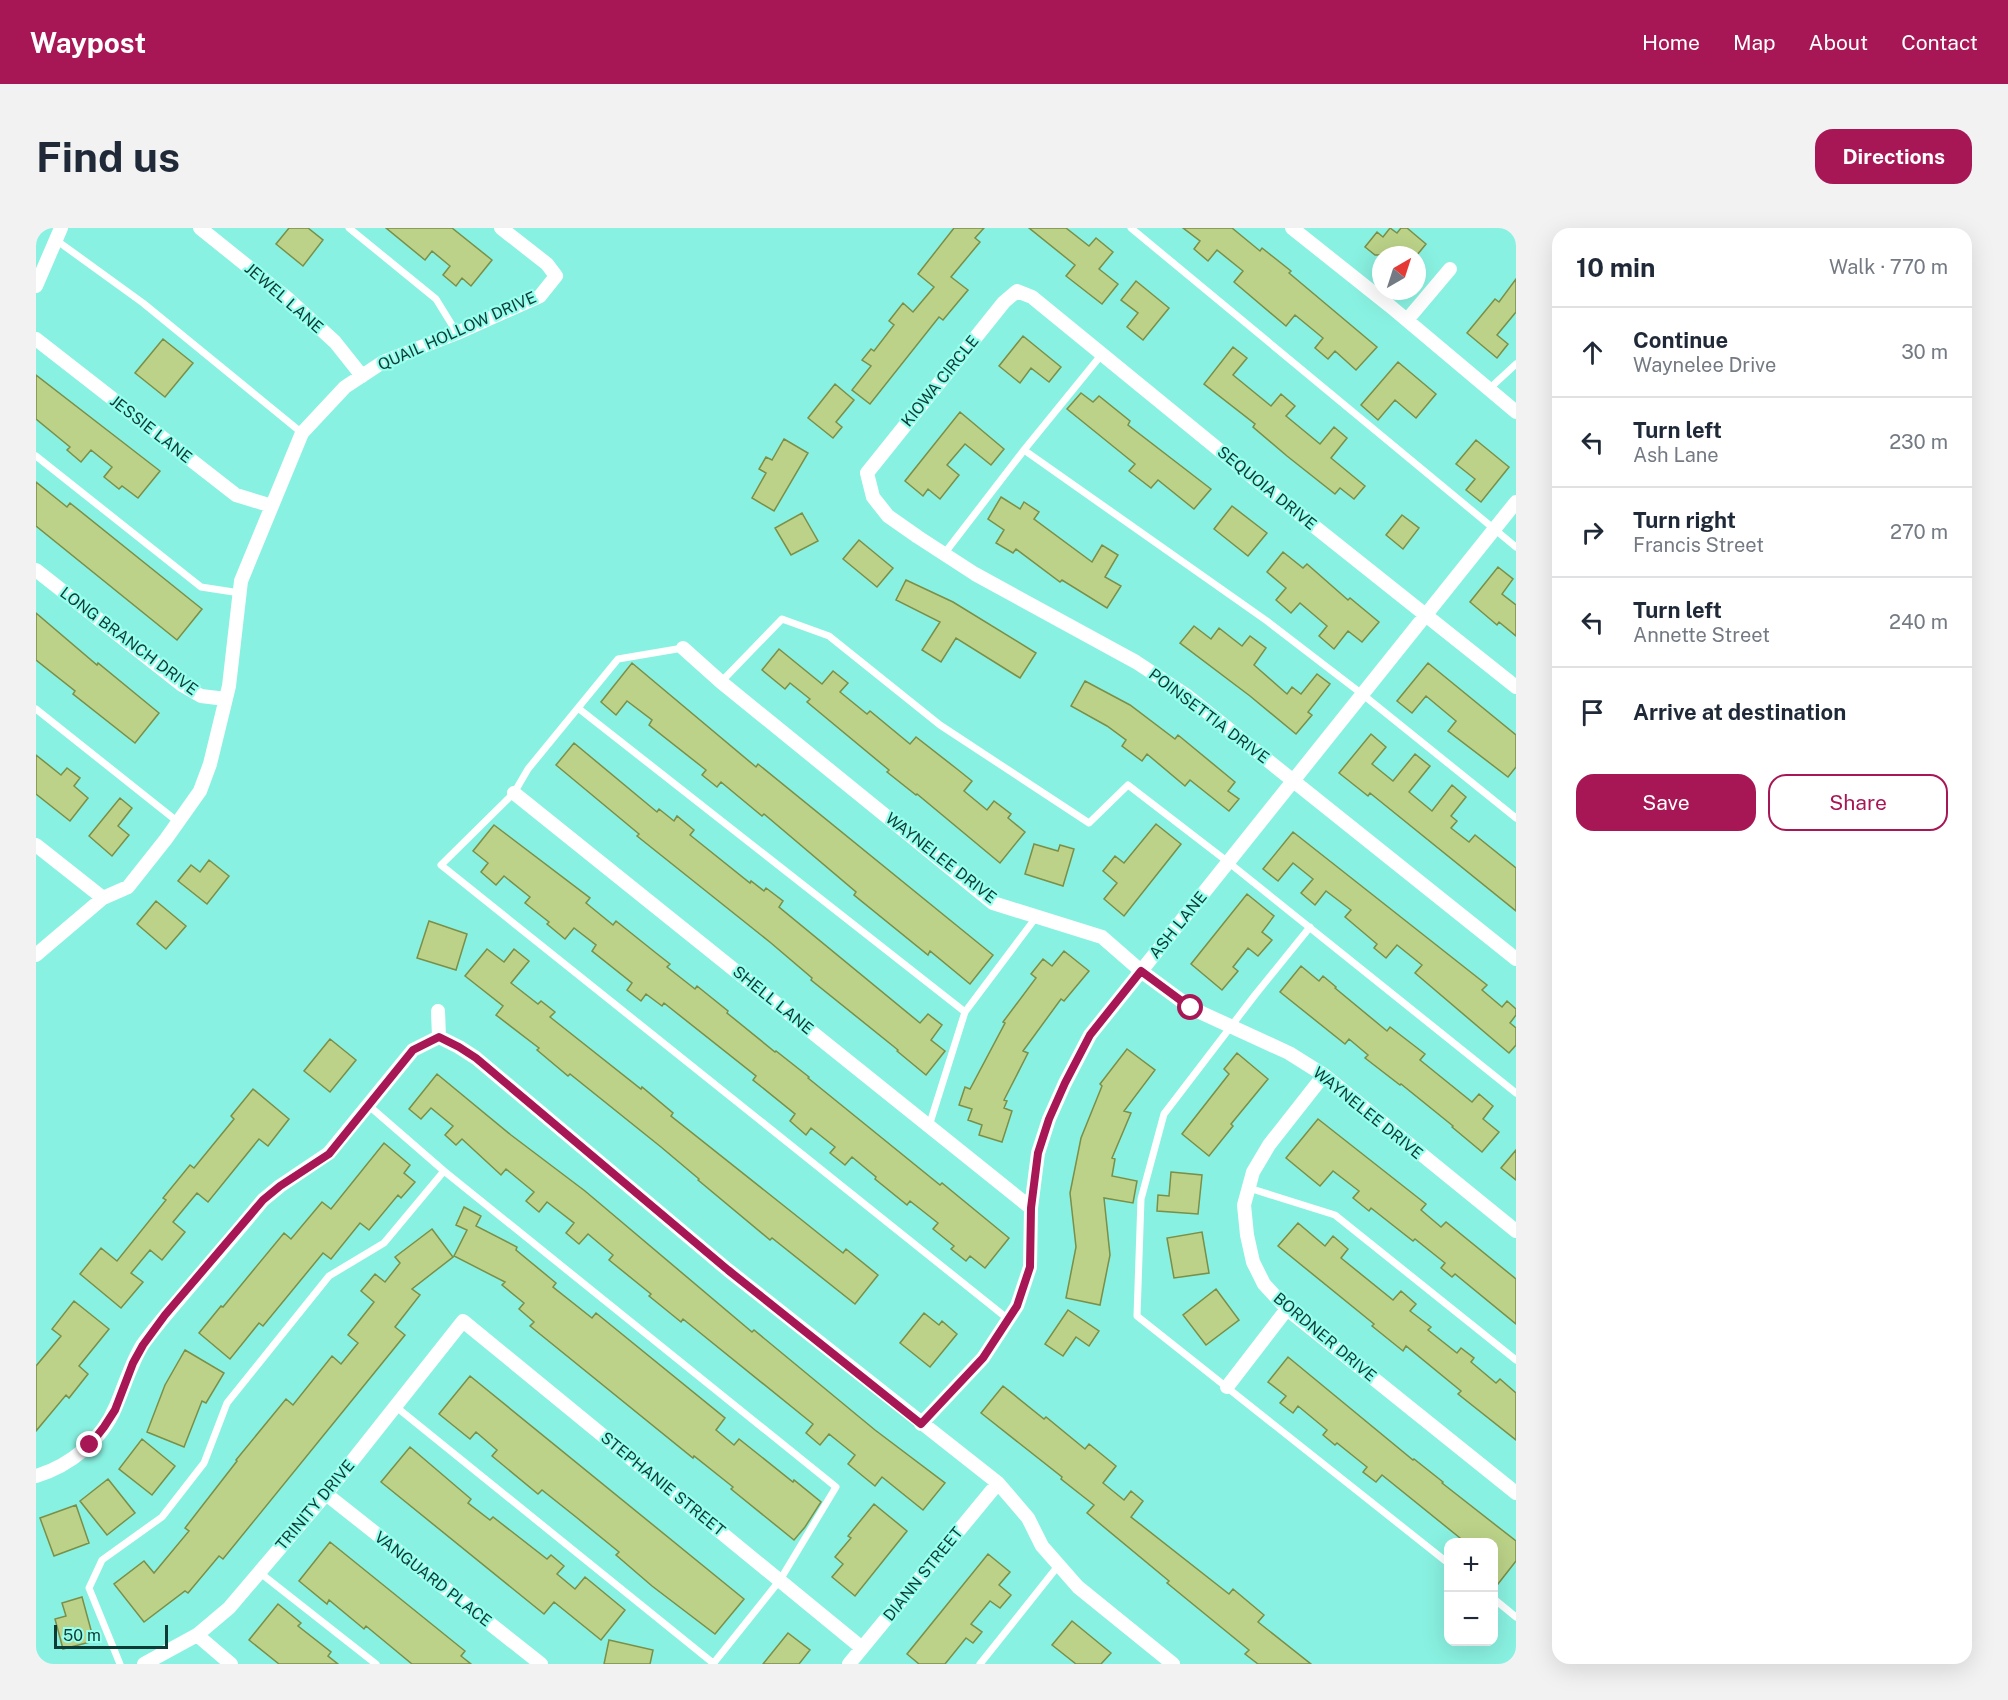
<!DOCTYPE html>
<html lang="en">
<head>
<meta charset="utf-8">
<style>
  :root { --surface:#fff; --page:#f2f2f3; --text:#1f2937; --muted:#747a83; --line:#e0e1e3; --accent:#a81755 }
  body { margin:0; font-family:"Public Sans",sans-serif; background:var(--page); color:var(--text) }
  .controls { position:absolute; right:18px; bottom:18px; display:grid; overflow:hidden; border-radius:12px; box-shadow:0 6px 24px #0002 }
  .controls button { width:54px; height:54px; display:grid; place-items:center; padding:0; border:0; border-bottom:2px solid var(--line); background:var(--surface); color:var(--text); font:30px sans-serif }
  .compass { position:absolute; left:1336px; top:18px; width:54px; height:54px; border-radius:50%; background:var(--surface); box-shadow:0 6px 24px #0002; rotate:39deg }
  .scale { position:absolute; left:18px; bottom:15px; width:114px; box-sizing:border-box; padding-left:6px; border:3px solid #0d3c36; border-top:0; font-size:16px; line-height:21px; white-space:nowrap; color:#0d3c36; -webkit-text-stroke:4px #97ffee; paint-order:stroke }
  .stop { position:absolute; width:18px; height:18px; margin:-14px; border:4px solid #a81755; border-radius:50%; background:#fff }
  .stop.end { background:#a81755; border-color:#fff; box-shadow:0 2px 6px #0008 }
  .list { margin:0; padding:0; list-style:none }
  h2 { display:flex; justify-content:space-between; align-items:center; height:78px; margin:0; padding:0 24px; font-size:26px }
  h2 small { font-size:20px; font-weight:400; color:var(--muted) }
  .list li { display:grid; grid-template-columns:39px 1fr auto; gap:18px; align-items:center; box-sizing:border-box; height:90px; padding:0 24px; border-top:2px solid var(--line) }
  .list b { display:block; font-size:22px; white-space:nowrap }
  .list p { margin:0; font-size:20px; white-space:nowrap; color:var(--muted) }
  .list em { font-size:20px; font-style:normal; color:var(--muted) }
  .actions { display:flex; gap:12px; padding:18px 24px }
  .actions a { flex:1; padding:14px 0; border:2px solid var(--accent); border-radius:18px; text-align:center; font-size:21px; color:var(--accent) }
  .actions .main { background:var(--accent); color:#fff }
  .icon { flex:none; width:33px; height:33px; fill:none; stroke:currentColor; stroke-width:2; stroke-linecap:round; stroke-linejoin:round }
  .map { position:relative; flex:none; width:1480px; height:1436px; overflow:hidden; border-radius:18px }
  header { display:flex; align-items:center; gap:36px; box-sizing:border-box; height:84px; padding:0 30px; background:var(--accent); color:#fff }
  header strong { font-size:28px }
  nav { display:flex; gap:33px; margin-inline-start:auto; font-size:21px }
  .intro { display:flex; align-items:center; justify-content:space-between; box-sizing:border-box; height:144px; padding:0 36px }
  h1 { margin:0; font-size:42px }
  .button { padding:15px 27px; border-radius:18px; background:var(--accent); color:#fff; font-size:21px; font-weight:700 }
  main { display:flex; gap:36px; padding:0 36px }
  aside { flex:1; background:var(--surface); border-radius:18px; box-shadow:0 6px 24px #0002 }
  .map>svg:first-child { display:block }
  .building { fill:#bbd288; stroke:#7a8f47; stroke-width:1.5 }
  .lines { fill:none; stroke-linecap:round; stroke-linejoin:round }
  .lane { stroke:#fff; stroke-width:7 }
  .street { stroke:#fff; stroke-width:14 }
  .route { stroke:#a81755; stroke-width:8 }
  .labels { text-anchor:middle; dominant-baseline:central; stroke-width:4.5; stroke-linejoin:round; paint-order:stroke }
  .street-label { font-size:16px; fill:#0d3c36; stroke:#97ffee }
</style>
</head>
<body>
<header>
<strong>Waypost</strong>
<nav><a>Home</a><a>Map</a><a>About</a><a>Contact</a></nav>
</header>
<div class="intro"><h1>Find us</h1><a class="button">Directions</a></div>
<main>
<div class="map">
<svg width="1480" height="1436" viewBox="0 0 1480 1436">
  <rect width="100%" height="100%" fill="#89f1e1"/>
  <!-- building -->
  <path class="building" d="M253 0H272L287 12 267 38 240 16Z
    M350 0H416L456 32 435 58 426 50 420 58 407 47 414 38 396 23 389 32Z
    M918 0H948L939 10 944 14 915 49 932 62 907 92 903 89 834 176 816 162 835 138 826 132 835 121 838 123 858 97 853 93 867 75 877 84 898 59 882 46Z
    M993 0H1030L1053 18 1060 10 1077 24 1063 41 1082 56 1066 76 1030 48 1039 37Z
    M1147 0H1196L1224 23 1226 20 1255 43 1253 45 1341 119 1320 142 1299 123 1292 131 1279 120 1287 110 1259 87 1250 98 1198 54 1207 43 1181 22 1172 33 1158 21 1164 13Z
    M1354 0 1361 5 1365 0H1371L1390 16 1381 27H1339L1329 19 1341 4 1347 9Z
    M1480 51V84L1461 107 1472 116 1461 130 1431 105 1459 71 1463 74Z
    M1100 53 1133 80 1107 112 1091 99 1102 85 1085 72Z
    M987 108 1025 139 1013 154 995 140 984 155 963 138Z
    M127 111 157 135 129 169 99 145Z
    M1197 119 1211 130 1197 147 1235 178 1245 166 1259 178 1250 188 1284 216 1298 199 1311 210 1295 230 1329 258 1318 271 1304 260 1299 266 1251 228 1217 199 1219 196 1168 156Z
    M1362 134 1400 166 1380 190 1359 172 1342 192 1325 177Z
    M0 147 124 243 102 270 86 258 83 261 68 249 76 239 55 222 45 234 31 222 34 219 0 191Z
    M799 156 818 172 800 194 806 199 797 210 772 190Z
    M1045 165 1057 174 1063 168 1094 193 1092 197 1175 261 1158 281 1122 252 1115 260 1093 243 1099 236 1031 181Z
    M924 184 968 221 955 237 929 216 911 237 923 247 904 271 892 261 887 268 869 253Z
    M748 211 772 225 738 283 716 270 730 245 723 241 730 229 736 232Z
    M1440 212 1473 239 1445 274 1430 262 1439 251 1420 236Z
    M0 254 31 279 34 275 166 381 141 412 0 298Z
    M965 269 984 281 988 274 1003 284 998 291 1056 334 1066 317 1082 327 1069 349 1085 358 1071 380 1026 352 1024 354 980 321 977 325 960 315 968 302 952 291Z
    M1196 278 1231 305 1212 328 1178 301Z
    M766 285 782 313 755 327 739 300Z
    M1366 287 1383 300 1367 321 1350 307Z
    M823 312 857 340 841 359 807 331Z
    M1247 324 1267 340 1271 336 1312 372 1314 370 1343 394 1326 414 1312 403 1298 421 1283 408 1291 398 1264 375 1255 385 1240 372 1250 360 1231 344Z
    M1462 339 1477 351 1466 366 1480 377V408L1463 394 1461 397 1434 374Z
    M870 352 917 374 1000 425 984 450 920 410 905 434 886 422 904 394 860 372Z
    M0 385 61 437 62 435 123 485 99 515 37 466 39 463 0 432Z
    M1158 398 1175 411 1183 400 1206 418 1214 408 1230 420 1218 437 1251 466 1256 459 1265 466 1281 446 1294 456 1272 484 1276 487 1260 506 1214 468 1144 415Z
    M743 421 786 456 797 443 812 455 804 464 831 486 834 483 874 516 880 509 921 541 936 553 928 563 951 582 958 573 975 586 972 590 989 604 964 635 881 566 880 567 851 544 853 542 771 474 774 471 754 455 749 461 726 442Z
    M596 435 720 539 722 536 957 727 934 756 894 723 892 727 818 667 820 664 728 586 726 588 685 554 681 559 666 547 670 542 613 497 616 492 591 473 580 487 565 474Z
    M1392 435 1480 507V539L1472 549 1412 503 1420 493 1390 468 1376 485 1361 473Z
    M1049 453 1094 477 1139 511 1142 507 1199 554 1192 563 1203 571 1193 583 1154 552 1149 558 1111 526 1106 533 1086 518 1090 512 1071 498 1035 478Z
    M1335 506 1350 519 1336 536 1357 553 1379 526 1394 538 1373 564 1396 583 1416 557 1430 569 1415 588 1421 593 1415 600 1433 614 1439 607 1480 640V683L1334 565 1332 568 1303 545Z
    M538 515 621 584 623 581 638 593 641 588 658 602 654 607 714 655 715 653 728 663 730 660 747 673 743 679 884 795 892 786 906 797 895 812 909 823 890 847 861 823 862 822 775 752 776 750 735 715 601 608 603 606 520 537Z
    M0 527 25 547 31 540 44 550 38 558 52 570 34 593 0 566Z
    M84 570 96 580 82 598 93 607 76 628 53 608Z
    M1120 596 1145 616 1088 688 1068 671 1081 655 1067 643 1079 628 1088 635Z
    M458 597 554 670 550 675 577 697 580 693 620 725 634 736 631 739 659 761 661 758 692 783 691 785 739 824 740 823 773 849 772 850 904 957 906 955 973 1010 949 1040 934 1028 930 1033 915 1021 918 1018 897 1001 902 995 874 973 871 977 839 951 840 949 816 929 809 937 794 925 799 919 775 900 770 907 754 893 759 886 717 852 720 848 628 775 626 778 610 766 605 773 591 762 596 755 556 723 560 717 538 700 529 711 511 696 513 694 489 675 494 669 468 648 460 657 445 644 452 635 437 623Z
    M1257 604 1451 757 1446 762 1466 779 1471 773 1480 781V787L1474 795 1480 800V817L1473 825 1379 745 1386 737 1361 717 1350 730 1338 720 1341 716 1309 689 1315 682 1290 663 1279 677 1265 665 1277 651 1257 635 1242 653 1227 641Z
    M998 616 1022 623 1024 617 1038 621 1027 658 989 646Z
    M173 632 193 648 171 676 142 653 155 637 164 644Z
    M1211 666 1238 688 1226 704 1236 712 1222 728 1212 720 1197 739 1202 743 1186 762 1155 736Z
    M120 673 150 698 130 721 101 696Z
    M393 693 431 706 420 742 381 730Z
    M451 721 468 734 478 721 493 733 475 755 502 776 505 773 519 784 514 789 605 861 606 859 637 885 635 888 767 993 807 1025 810 1021 842 1047 819 1076 736 1010 734 1012 662 952 663 951 625 919 534 846 532 848 501 822 503 820 460 787 467 778 429 748Z
    M1028 723 1053 743 1028 773 1025 771 987 823 992 825 968 872 971 873 968 880 976 883 966 914 943 907 946 897 932 892 936 881 923 877 929 859 934 861 969 795 967 794 1000 750 995 746 1007 731 1016 738Z
    M1265 738 1283 753 1287 748 1300 759 1299 760 1351 803 1354 799 1389 826 1384 832 1436 874 1443 866 1457 878 1447 891 1463 904 1446 924 1416 899 1417 898 1365 856 1364 857 1329 830 1332 827 1313 811 1309 816 1244 764Z
    M294 811 320 832 294 864 268 843Z
    M1091 821 1119 842 1088 883 1095 885 1076 930 1079 931 1076 948 1101 953 1097 975 1068 970 1074 1027 1064 1077 1030 1070 1040 1019 1034 965 1045 910 1066 858 1064 856Z
    M1201 825 1232 851 1195 896 1197 898 1173 928 1146 906 1193 846 1188 841Z
    M401 846 475 907 549 963 716 1104 718 1102 839 1202 909 1255 887 1282 846 1249 839 1258 812 1236 819 1227 793 1206 784 1217 770 1205 777 1196 647 1091 645 1094 613 1068 615 1066 573 1032 577 1027 552 1006 543 1016 530 1005 538 995 511 974 503 984 490 973 498 964 470 941 465 947 426 911 420 917 409 907 417 898 395 880 385 891 373 881Z
    M217 861 253 891 232 918 223 911 172 974 161 965 137 994 149 1004 126 1032 114 1022 95 1045 107 1054 85 1080 44 1046 65 1020 81 1033 130 972 127 970 154 937 158 940 198 891 195 888Z
    M1282 891 1390 976 1385 982 1405 999 1410 994 1480 1051V1096L1419 1046 1416 1049 1405 1040 1409 1035 1379 1011 1377 1013 1335 980 1333 983 1317 970 1323 963 1297 943 1284 958 1250 930Z
    M348 915 374 937 368 945 379 954 365 970 362 967 333 1002 324 995 295 1031 287 1025 227 1098 223 1095 194 1131 163 1105 185 1078 187 1079 248 1005 255 1011 286 974 295 981Z
    M1480 922V952L1465 940Z
    M1135 944 1166 947 1162 986 1121 983 1122 967 1133 968Z
    M428 979 445 988 440 998 481 1019 480 1022 520 1055 517 1059 556 1090 560 1085 689 1190 680 1202 698 1217 703 1211 757 1254 758 1252 785 1274 769 1299 758 1312 695 1261 697 1259 658 1228 657 1230 494 1098 498 1094 483 1081 488 1075 466 1057 469 1054 418 1028 431 1002 420 997Z
    M1262 995 1289 1018 1297 1008 1312 1021 1305 1030 1357 1072 1365 1063 1380 1076 1374 1083 1395 1099 1392 1102 1421 1125 1425 1120 1438 1130 1435 1134 1460 1155 1464 1151 1480 1165V1212L1422 1166 1425 1163 1370 1118 1367 1123 1336 1098 1338 1096 1242 1018Z
    M396 1001 417 1029 376 1061 384 1067 359 1099 369 1107 187 1331 183 1328 152 1365 149 1363 108 1394 78 1356 108 1333 118 1345 153 1303 149 1300 201 1233 200 1232 250 1171 257 1177 296 1128 305 1136 322 1115 312 1107 338 1074 325 1063 339 1046 349 1054 364 1035 359 1029Z
    M1166 1004 1173 1045 1138 1050 1131 1010Z
    M1180 1061 1203 1092 1170 1117 1147 1087Z
    M38 1073 73 1101 43 1138 52 1146 33 1170 30 1167 0 1203V1138L25 1108 16 1101Z
    M1032 1082 1063 1103 1053 1118 1040 1109 1027 1128 1009 1116Z
    M888 1085 903 1097 906 1093 921 1106 894 1139 864 1115Z
    M149 1122 188 1145 170 1175 166 1173 148 1219 111 1204 129 1157Z
    M1252 1129 1377 1232 1378 1231 1407 1254 1406 1255 1480 1313V1333L1458 1361V1314H1429L1346 1247 1340 1254 1327 1244 1331 1239 1301 1215 1299 1217 1287 1207 1291 1202 1262 1178 1257 1185 1244 1175 1250 1168 1232 1154Z
    M434 1148 708 1371 679 1406 616 1358 580 1327 583 1324 540 1289 506 1262 502 1266 456 1228 461 1222 440 1204 434 1211 403 1186Z
    M967 1158 1008 1191 1010 1189 1049 1221 1053 1216 1080 1238 1067 1255 1088 1272 1095 1263 1107 1273 1095 1289 1193 1366 1197 1361 1228 1387 1222 1394 1275 1436H1222L1209 1426 1213 1422 1131 1355 1133 1353 1051 1285 1058 1277 1025 1251 1026 1249 945 1185Z
    M106 1211 139 1238 116 1267 83 1241Z
    M374 1219 435 1271 432 1275 454 1292 457 1289 511 1331 515 1327 528 1338 521 1346 539 1361 549 1349 589 1382 565 1412 518 1374 508 1386 345 1254Z
    M72 1251 99 1285 71 1307 44 1273Z
    M838 1276 871 1303 819 1368 796 1349 807 1336 799 1329 815 1310 812 1308Z
    M40 1277 53 1315 18 1328 4 1290Z
    M294 1314 429 1423 425 1428 435 1436H376L330 1398 328 1401 293 1372 291 1376 263 1353Z
    M952 1326 974 1344 963 1357 975 1367 964 1380 954 1373 935 1396 946 1404 937 1415 930 1410 909 1436H883L871 1426Z
    M46 1369 58 1413 27 1421 19 1391 30 1388 26 1375Z
    M242 1376 265 1395 262 1398 295 1424 292 1428 302 1436H243L213 1412Z
    M1036 1393 1075 1425 1065 1436H1040L1016 1417Z
    M752 1405 774 1422 763 1436H727Z
    M573 1412 617 1422 614 1436H568Z"/>
  <g class="lines">
    <!-- lane -->
    <path class="lane" d="M313 0 400 71 421 105
      M1095 0 1480 319
      M20 12 107 75 266 205
      M1066 126 988 222 1231 393 1326 466 1480 590
      M1453 161 1480 136
      M0 228 165 359 204 365
      M908 326 988 222
      M647 420 582 431 492 541 478 565 405 637 972 1091
      M685 454 746 391 793 408 904 497 1053 595 1092 557 1192 634 1480 865
      M542 480 929 784
      M0 481 142 594
      M1274 699 1219 767 1128 886 1105 971 1101 1088 1412 1335
      M332 877 408 943
      M893 898 929 784 1001 688
      M1213 960 1299 987 1480 1132
      M359 1178 677 1435
      M223 1344 340 1436
      M1458 1371 1480 1389
      M84 1436 53 1360 66 1332 126 1289 168 1235 191 1175 293 1048 348 1015 408 943 800 1259 744 1352 677 1436
      M944 1436 1022 1338"/>
    <!-- street -->
    <path class="street" d="M164 0 251 70 299 114 326 148
      M1256 0 1354 78 1480 184
      M0 58 25 0
      M1371 92 1414 41
      M0 111 200 267 236 278
      M0 342 146 457 165 468 190 471
      M647 420 685 454 957 675 1066 709 1105 743 1155 780 1253 825 1288 847 1480 1003
      M1480 459 1215 248 996 69 981 63 968 74 831 245 837 269 852 288 882 309 939 346 1100 434 1150 467 1480 731
      M478 565 995 980
      M0 617 67 670
      M0 727 67 670 92 659 130 611 164 563 174 536 193 458 205 353 266 205 309 159 347 134 421 105 504 68 520 48 511 36 465 0
      M402 783 403 809 423 819 440 830 692 1042 962 1255 992 1290 1006 1318 1042 1359 1137 1436
      M1288 847 1233 917 1217 944 1208 977 1211 1007 1217 1034 1228 1056 1251 1081 1480 1265
      M1191 1159 1251 1081
      M885 1196 947 1130 981 1078 994 1039 995 980 1002 925 1013 891 1029 855 1054 807 1480 274
      M0 1248C34 1238 66 1212 80 1178 89 1157 95 1135 107 1116 122 1095 140 1075 156 1056 180 1028 204 1000 227 972L244 958 293 925 377 822 403 809
      M290 1266 505 1436
      M161 1407 195 1436
      M108 1436 161 1407 193 1380 290 1266 427 1093 826 1420
      M813 1436 962 1255"/>
  </g>
  <g class="lines">
    <!-- route -->
    <path class="route" d="M54 1217 68 1199 79 1182 97 1135 107 1117 129 1087 227 972 244 958 293 926 377 822 403 809 423 819 440 830 692 1042 885 1196 947 1130 981 1078 994 1039 995 980 1002 925 1013 891 1029 855 1054 807 1105 743 1155 780"/>
  </g>
  <g class="labels">
    <!-- street labels -->
    <g class="street-label">
      <text transform="translate(248 70) rotate(41)">JEWEL LANE</text>
      <text transform="translate(421 103) rotate(-24)">QUAIL HOLLOW DRIVE</text>
      <text transform="translate(904 153) rotate(-51)">KIOWA CIRCLE</text>
      <text transform="translate(115 201) rotate(38)">JESSIE LANE</text>
      <text transform="translate(1231 260) rotate(39)">SEQUOIA DRIVE</text>
      <text transform="translate(93 413) rotate(37)">LONG BRANCH DRIVE</text>
      <text transform="translate(1173 488) rotate(37)">POINSETTIA DRIVE</text>
      <text transform="translate(905 630) rotate(38)">WAYNELEE DRIVE</text>
      <text transform="translate(1142 697) rotate(-51)">ASH LANE</text>
      <text transform="translate(737 772) rotate(39)">SHELL LANE</text>
      <text transform="translate(1332 885) rotate(39)">WAYNELEE DRIVE</text>
      <text transform="translate(1289 1109) rotate(40)">BORDNER DRIVE</text>
      <text transform="translate(627 1256) rotate(39)">STEPHANIE STREET</text>
      <text transform="translate(279 1277) rotate(-50)">TRINITY DRIVE</text>
      <text transform="translate(887 1346) rotate(-51)">DIANN STREET</text>
      <text transform="translate(397 1351) rotate(38)">VANGUARD PLACE</text>
    </g>
  </g>
</svg>
<div class="controls">
<button>+</button>
<button>−</button>
</div>
<svg class="compass" viewBox="-18 -18 36 36"><path d="M0-13l5 13h-10z" fill="#e53935"/><path d="M0 13l5-13h-10z" fill="#747a83"/></svg>
<div class="scale">50 m</div>
<div class="stop" style="left:1155px;top:780px"></div>
<div class="stop end" style="left:54px;top:1217px"></div>
</div>
<aside>
<h2>10 min<small>Walk · 770 m</small></h2>
<ul class="list">
<li><svg class="icon" aria-label="ahead" viewBox="0 0 24 24"><path d="M12 20V5M6 11l6-6 6 6"/></svg><div><b>Continue</b><p>Waynelee Drive</p></div><em>30 m</em></li>
<li><svg class="icon" aria-label="left" viewBox="0 0 24 24"><path d="M17 20v-9H6M10 6l-5 5 5 5"/></svg><div><b>Turn left</b><p>Ash Lane</p></div><em>230 m</em></li>
<li><svg class="icon" aria-label="right" viewBox="0 0 24 24"><path d="M7 20v-9h11M14 6l5 5-5 5"/></svg><div><b>Turn right</b><p>Francis Street</p></div><em>270 m</em></li>
<li><svg class="icon" aria-label="left" viewBox="0 0 24 24"><path d="M17 20v-9H6M10 6l-5 5 5 5"/></svg><div><b>Turn left</b><p>Annette Street</p></div><em>240 m</em></li>
<li><svg class="icon" aria-label="arrive" viewBox="0 0 24 24"><path d="M6 21V4h12l-3 4 3 4H6"/></svg><div><b>Arrive at destination</b></div></li>
</ul>
<div class="actions"><a class="main">Save</a><a>Share</a></div>
</aside>
</main>
</body>
</html>
